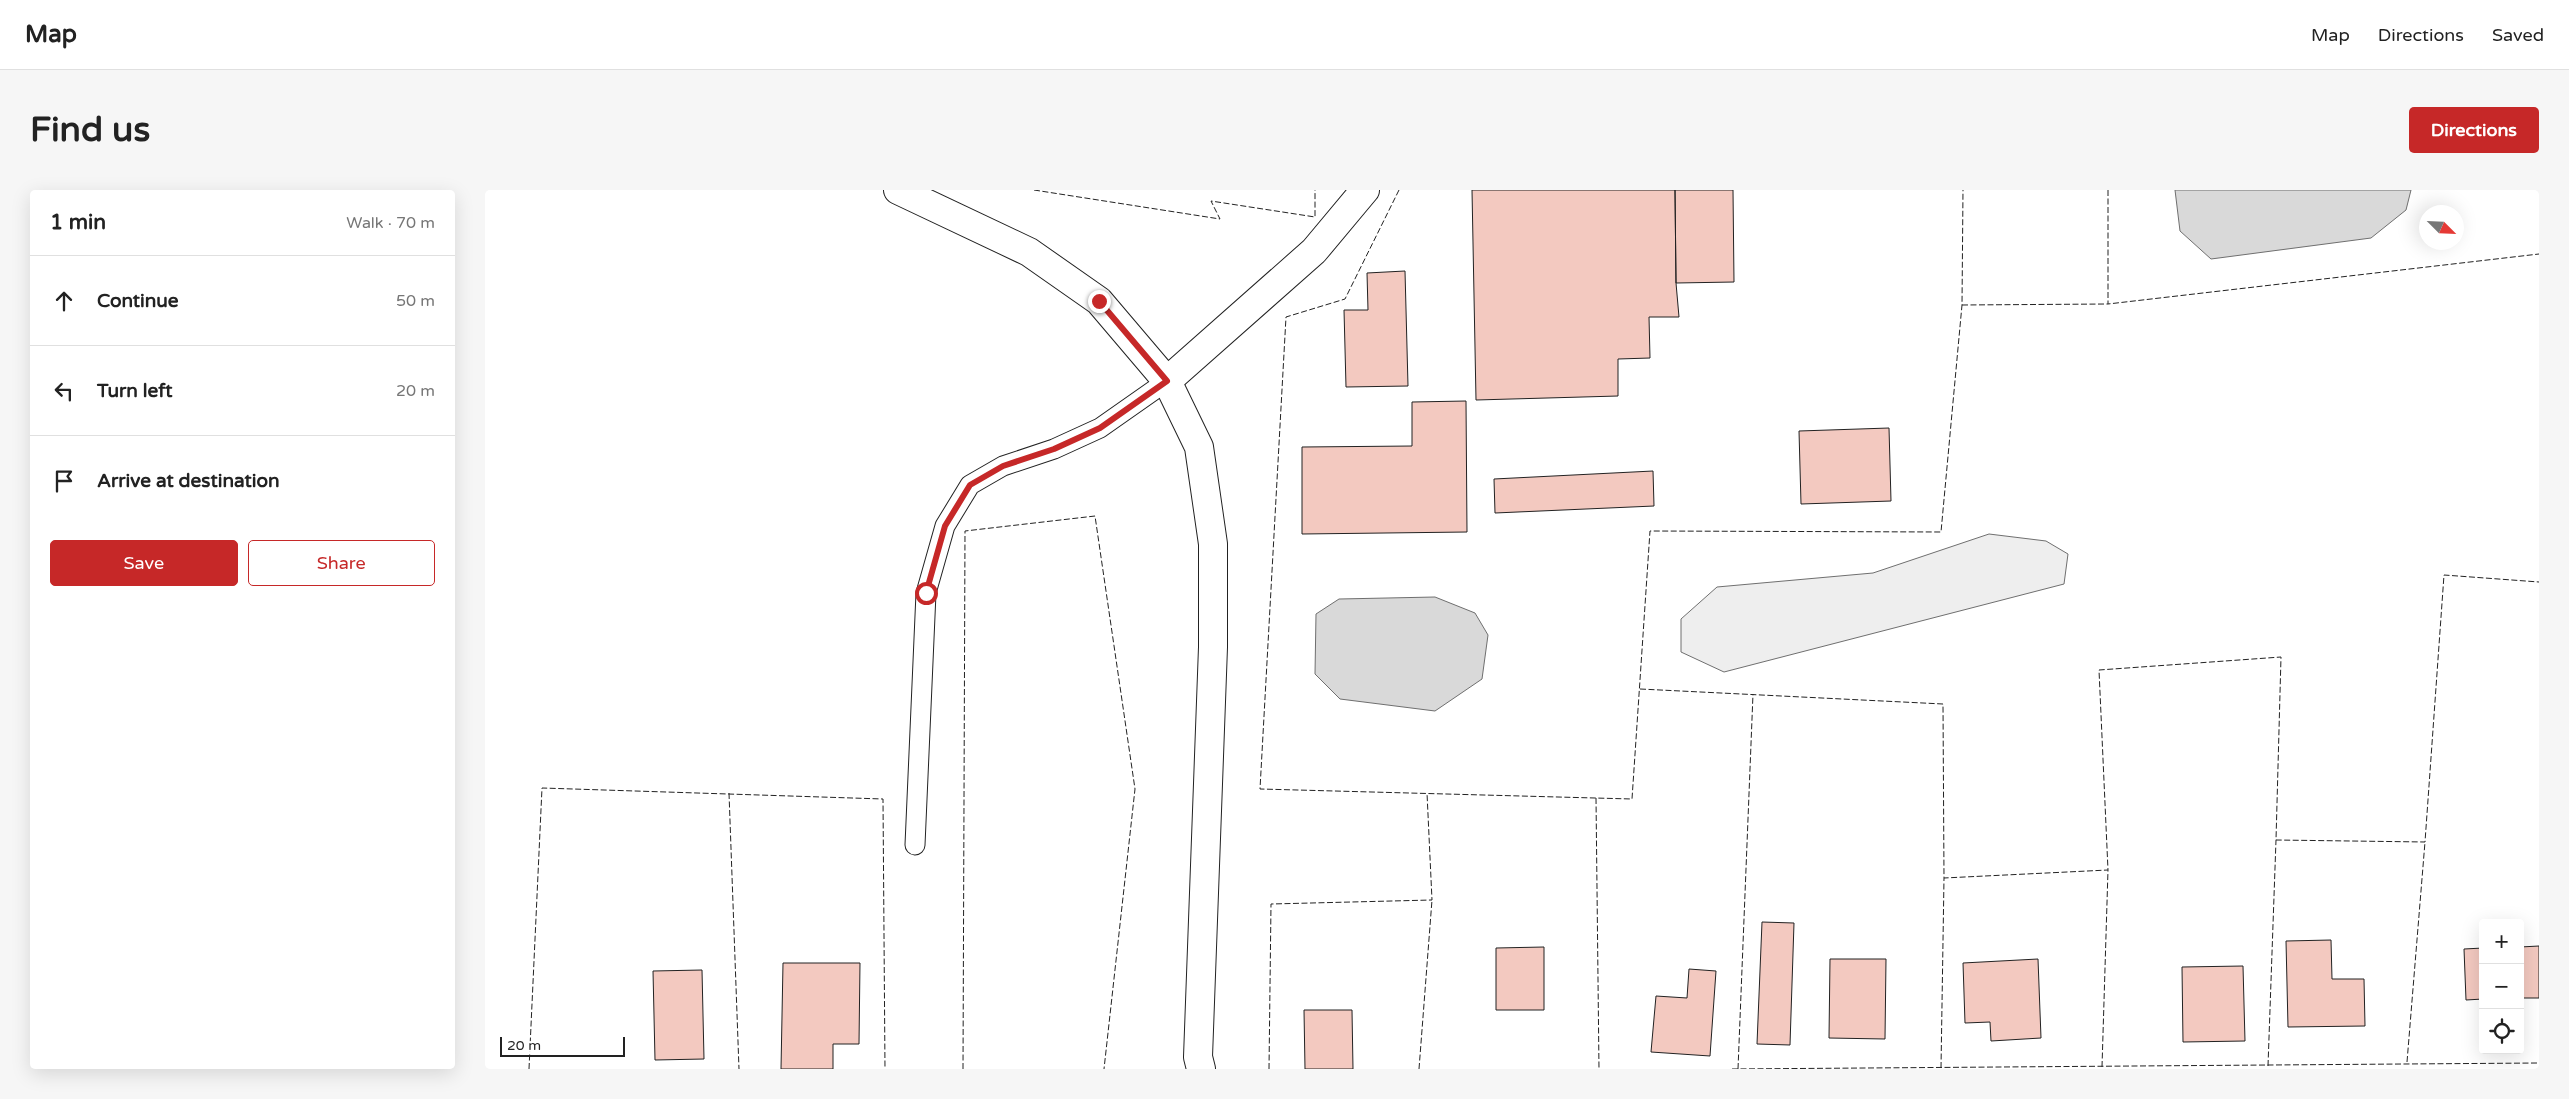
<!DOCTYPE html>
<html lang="en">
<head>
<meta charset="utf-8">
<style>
  :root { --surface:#fff; --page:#f6f6f6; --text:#222; --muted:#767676; --line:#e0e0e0; --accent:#c62828 }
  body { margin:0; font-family:"Varela Round",sans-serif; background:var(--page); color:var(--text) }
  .controls { position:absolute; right:15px; bottom:15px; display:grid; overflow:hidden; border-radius:5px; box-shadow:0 5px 20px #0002 }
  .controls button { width:45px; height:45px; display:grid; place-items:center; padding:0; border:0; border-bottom:1px solid var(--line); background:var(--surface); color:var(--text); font:25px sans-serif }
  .compass { position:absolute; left:1934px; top:15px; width:45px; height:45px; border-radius:50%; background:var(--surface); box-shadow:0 5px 20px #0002; rotate:114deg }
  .scale { position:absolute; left:15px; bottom:12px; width:125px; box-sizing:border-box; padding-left:5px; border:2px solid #222; border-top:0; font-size:14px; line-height:18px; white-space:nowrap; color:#222; -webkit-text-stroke:4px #fff; paint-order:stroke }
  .stop { position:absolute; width:15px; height:15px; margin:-11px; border:4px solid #c62828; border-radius:50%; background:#fff }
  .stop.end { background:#c62828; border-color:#fff; box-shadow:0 1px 5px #0008 }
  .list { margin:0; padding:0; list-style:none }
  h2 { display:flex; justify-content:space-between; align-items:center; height:65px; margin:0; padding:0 20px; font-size:21px }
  h2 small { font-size:16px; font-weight:400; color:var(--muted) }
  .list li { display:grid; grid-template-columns:32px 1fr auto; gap:15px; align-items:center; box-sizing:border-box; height:90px; padding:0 20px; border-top:1px solid var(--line) }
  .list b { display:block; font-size:19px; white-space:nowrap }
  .list em { font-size:16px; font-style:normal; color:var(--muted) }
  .actions { display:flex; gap:10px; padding:15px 20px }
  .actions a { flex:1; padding:11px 0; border:1px solid var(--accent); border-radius:5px; text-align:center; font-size:18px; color:var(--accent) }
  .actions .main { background:var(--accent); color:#fff }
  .icon { flex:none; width:28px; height:28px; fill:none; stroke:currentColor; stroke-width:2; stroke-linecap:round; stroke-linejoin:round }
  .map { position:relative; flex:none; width:2054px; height:879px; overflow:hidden; border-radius:5px }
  header { display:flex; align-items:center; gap:30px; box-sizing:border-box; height:70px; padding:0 25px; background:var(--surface); border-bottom:1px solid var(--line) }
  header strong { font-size:24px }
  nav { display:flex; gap:28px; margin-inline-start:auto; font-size:18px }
  .intro { display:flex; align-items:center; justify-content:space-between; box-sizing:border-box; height:120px; padding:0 30px }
  h1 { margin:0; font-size:35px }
  .button { padding:12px 22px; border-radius:5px; background:var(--accent); color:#fff; font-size:18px; font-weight:700 }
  main { display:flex; gap:30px; padding:0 30px }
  aside { flex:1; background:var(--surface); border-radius:5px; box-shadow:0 5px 20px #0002 }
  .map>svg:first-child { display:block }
  .green { fill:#eee; stroke:#6f6f6f }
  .water { fill:#d9d9d9; stroke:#6f6f6f }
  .building { fill:#f3c9c0; stroke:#222 }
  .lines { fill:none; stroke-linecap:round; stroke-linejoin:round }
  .lane-casing { stroke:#222; stroke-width:21 }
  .street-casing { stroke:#222; stroke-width:30 }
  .secondary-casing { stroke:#222; stroke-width:30 }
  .lane { stroke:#fff; stroke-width:19 }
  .street { stroke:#fff; stroke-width:28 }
  .secondary { stroke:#fff; stroke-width:28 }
  .fence { stroke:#222; stroke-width:1; stroke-dasharray:6 2.5; stroke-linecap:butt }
  .route { stroke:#c62828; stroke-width:6 }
</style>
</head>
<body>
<header>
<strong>Map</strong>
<nav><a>Map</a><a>Directions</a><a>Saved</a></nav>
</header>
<div class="intro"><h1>Find us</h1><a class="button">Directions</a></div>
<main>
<aside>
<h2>1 min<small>Walk · 70 m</small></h2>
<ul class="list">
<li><svg class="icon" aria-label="ahead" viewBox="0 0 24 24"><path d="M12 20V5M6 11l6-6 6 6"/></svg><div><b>Continue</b></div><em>50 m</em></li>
<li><svg class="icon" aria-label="left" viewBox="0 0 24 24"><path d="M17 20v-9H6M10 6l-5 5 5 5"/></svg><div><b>Turn left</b></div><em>20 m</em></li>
<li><svg class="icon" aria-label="arrive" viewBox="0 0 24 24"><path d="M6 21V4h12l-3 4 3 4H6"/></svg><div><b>Arrive at destination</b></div></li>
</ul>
<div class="actions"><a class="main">Save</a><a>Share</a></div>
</aside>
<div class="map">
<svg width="2054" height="879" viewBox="0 0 2054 879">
  <rect width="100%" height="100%" fill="#fff"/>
  <!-- green -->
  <path class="green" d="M1504 344 1561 351 1583 364 1579 394 1239 482 1196 462V429L1232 397 1388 383Z"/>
  <!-- water -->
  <path class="water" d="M1690 0H1926L1921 20 1886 48 1726 69 1695 41Z
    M950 407 990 423 1003 445 997 489 950 521 855 509 830 484 831 424 854 409Z"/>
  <!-- building -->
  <path class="building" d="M987 0H1190L1191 93 1194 127H1164L1165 168 1133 169V206L991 210Z
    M1190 0H1248L1249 92 1191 93Z
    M920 81 923 196 861 197 859 120H883L882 83Z
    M981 211 982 342 817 344V257L927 256V212Z
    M1404 238 1406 311 1316 314 1314 241Z
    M1168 281 1169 316 1010 323 1009 289Z
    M1277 732 1309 733 1305 855 1272 854Z
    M1846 750 1847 789H1879L1880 836 1803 837 1801 751Z
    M2054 756V808H2035V757Z
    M1059 757V820H1011V758Z
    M1998 758V809L1981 810 1979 759Z
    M1345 769H1401L1400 849 1344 848Z
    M1553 769 1556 848 1506 851 1505 832 1480 833 1478 773Z
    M298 773H375L374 854H348V879H296Z
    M1758 776 1760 851 1698 852 1697 777Z
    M1204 779 1231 781 1225 866 1166 862 1171 806 1202 808Z
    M217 780 219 869 170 870 168 781Z
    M819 820H867L868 879H820Z"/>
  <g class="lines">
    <defs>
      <path id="lane" d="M430 655 441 403 460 336 485 295 518 276 569 259 615 238 682 191"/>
      <path id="street" d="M682 191 829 61 880 0"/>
      <path id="secondary" d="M413 0 544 62 614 111 682 191 714 257 728 354V457L713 867 716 879"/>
    </defs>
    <!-- lane casing -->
    <use href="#lane" class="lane-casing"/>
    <!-- street casing -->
    <use href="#street" class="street-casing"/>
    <!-- secondary casing -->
    <use href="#secondary" class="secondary-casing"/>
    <!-- lane -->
    <use href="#lane" class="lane"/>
    <!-- street -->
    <use href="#street" class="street"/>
    <!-- secondary -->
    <use href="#secondary" class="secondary"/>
    <!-- fence -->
    <path class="fence" d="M549 0 735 29 726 11 830 27V0
      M914 0 860 109 801 127 775 599 1147 609 1165 341 1456 342 1477 115 1478 0
      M1623 0V114L2054 64
      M1477 115 1623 114
      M1155 499 1458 514 1459 688 1623 680 1614 480 1796 467 1791 650 1940 652 1959 385 2054 392
      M244 603 254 879
      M1111 608 1114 879
      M1922 872 1940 652
      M1783 876 1791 650
      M1617 877 1623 680
      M1456 878 1459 688
      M44 879 57 598 398 609 400 879
      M478 879 480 341 610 326 650 599 619 879
      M784 879 786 714 947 710 942 603
      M934 879 947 710
      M1247 879 2054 873
      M1253 879 1268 504"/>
  </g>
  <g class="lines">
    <!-- route -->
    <path class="route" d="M441 403 460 336 485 295 518 276 569 259 615 238 682 191 614 111"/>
  </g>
</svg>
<div class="controls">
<button>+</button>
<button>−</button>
<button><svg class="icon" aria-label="locate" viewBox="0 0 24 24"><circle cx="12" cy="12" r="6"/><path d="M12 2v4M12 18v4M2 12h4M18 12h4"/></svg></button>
</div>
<svg class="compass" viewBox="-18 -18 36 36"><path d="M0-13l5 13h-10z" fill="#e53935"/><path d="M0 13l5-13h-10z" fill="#767676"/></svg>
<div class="scale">20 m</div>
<div class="stop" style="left:441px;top:403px"></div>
<div class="stop end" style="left:614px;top:111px"></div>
</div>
</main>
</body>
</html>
